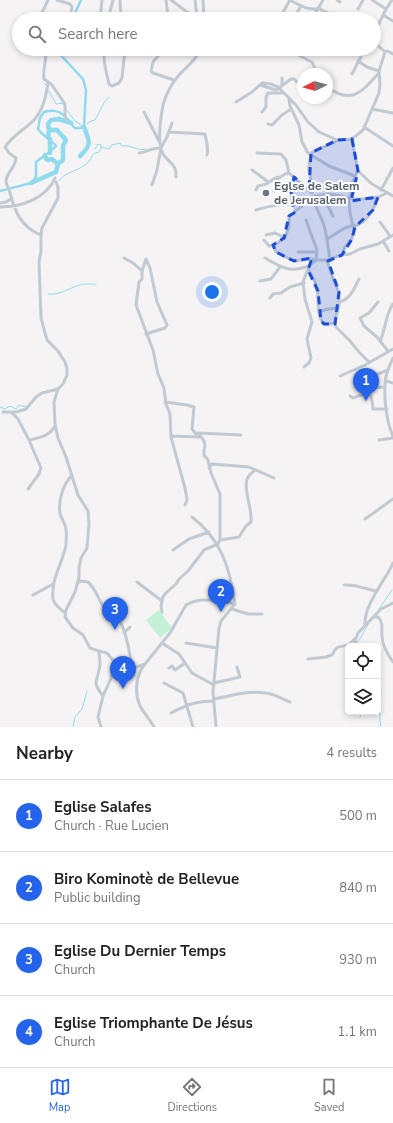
<!DOCTYPE html>
<html lang="en">
<head>
<meta charset="utf-8">
<style>
  :root { --surface:#fff; --page:#f6f6f6; --text:#222; --muted:#767676; --line:#e0e0e0; --accent:#2563eb }
  body { margin:0; font-family:"Nunito Sans",sans-serif; background:var(--page); color:var(--text) }
  .controls { position:absolute; right:12px; bottom:12px; display:grid; overflow:hidden; border-radius:6px; box-shadow:0 2px 6px #0003 }
  .controls button { width:36px; height:36px; display:grid; place-items:center; padding:0; border:0; border-bottom:1px solid var(--line); background:var(--surface); color:var(--text); font:20px sans-serif }
  .compass { position:absolute; left:297px; top:68px; width:36px; height:36px; border-radius:50%; background:var(--surface); box-shadow:0 2px 6px #0003; rotate:265deg }
  .you { position:absolute; left:212px; top:292px; width:14px; height:14px; margin:-10px; border:3px solid #fff; border-radius:50%; background:#1a73e8; box-shadow:0 0 0 6px #1a73e833 }
  .badge { display:grid; place-items:center; width:26px; height:26px; border-radius:50%; background:var(--accent); color:#fff; font-size:13px; font-weight:700 }
  .pin { position:absolute; translate:-50% -33px; filter:drop-shadow(0 1px 2px #0008) }
  .pin::after { content:''; position:absolute; top:21px; width:14px; height:12px; background:inherit; clip-path:polygon(0 0,100% 0,50% 100%) }
  .list { margin:0; padding:0; list-style:none }
  h2 { display:flex; justify-content:space-between; align-items:center; height:52px; margin:0; padding:0 16px; font-size:17px }
  h2 small { font-size:13px; font-weight:400; color:var(--muted) }
  .list li { display:grid; grid-template-columns:26px 1fr auto; gap:12px; align-items:center; box-sizing:border-box; height:72px; padding:0 16px; border-top:1px solid var(--line) }
  .list b { display:block; font-size:15px; white-space:nowrap }
  .list p { margin:0; font-size:13px; white-space:nowrap; color:var(--muted) }
  .list em { font-size:13px; font-style:normal; color:var(--muted) }
  .icon { flex:none; width:22px; height:22px; fill:none; stroke:currentColor; stroke-width:2; stroke-linecap:round; stroke-linejoin:round }
  .map { position:relative; flex:none; width:393px; height:727px; overflow:hidden }
  .search { position:absolute; background:var(--surface); box-shadow:0 2px 6px #0003; left:12px; right:12px; top:12px; height:44px; display:flex; align-items:center; gap:10px; box-sizing:border-box; padding:0 14px; border-radius:22px; color:var(--muted); font-size:15px }
  .sheet { height:340px; background:var(--surface) }
  nav { display:flex; justify-content:space-around; align-items:center; box-sizing:border-box; height:56px; border-top:1px solid var(--line); background:var(--surface); font-size:11px; color:var(--muted) }
  nav a { display:grid; justify-items:center; gap:2px }
  nav .on { color:var(--accent) }
  .map>svg:first-child { display:block }
  .green { fill:#c3f1d5 }
  .lines { fill:none; stroke-linecap:round; stroke-linejoin:round }
  .stream { stroke:#90daee; stroke-width:1 }
  .canal { stroke:#90daee; stroke-width:2.5 }
  .river { stroke:#90daee; stroke-width:4.5 }
  .minor { stroke:#c1cad2; stroke-width:3 }
  .marked { fill:#1d4ed8; fill-opacity:0.2; stroke:#1d4ed8; stroke-width:3; stroke-dasharray:8 5; stroke-linejoin:round }
  .worship-dot { fill:#6b7280; stroke:#fff; stroke-width:1.5 }
  .labels { text-anchor:middle; dominant-baseline:central; stroke-width:4; stroke-linejoin:round; paint-order:stroke }
  .worship-label { font-size:12px; font-weight:bold; fill:#5b616d; stroke:#fff; text-anchor:start }
</style>
</head>
<body>
<div class="map">
<svg width="393" height="727" viewBox="0 0 393 727">
  <rect width="100%" height="100%" fill="#f5f3f3"/>
  <!-- green -->
  <path class="green" d="M159 610 172 628 160 638 146 620Z"/>
  <g class="lines">
    <!-- stream -->
    <path class="stream" d="M44 83 47 86
      M48 90 56 104 62 103 63 105
      M66 109 75 121 84 127
      M87 124 91 121 95 120 105 101 109 97
      M95 149 98 144 101 145V147
      M59 181C66 169 87 172 93 154L99 152 101 149V147L109 149 112 145 120 143 122 146C130 144 138 152 146 149
      M48 294C65 296 78 279 96 285
      M0 407 5 409 10 406 16 409 19 405 26 407
      M379 609 392 590
      M356 644C362 637 364 630 369 623
      M379 679C384 695 377 711 381 727
      M360 717 361 714 367 713 368 712
      M73 727 75 717 82 709 87 691"/>
    <!-- canal -->
    <path class="canal" d="M70 19 76 11 81 0
      M0 191 31 183 36 177V162C43 156 50 153 56 146 50 139 43 136 38 129L40 118 44 112C57 108 63 113 71 123 72 124 73 127 75 128 78 129 81 128 84 127L86 90 83 79 55 49"/>
    <!-- river -->
    <path class="river" d="M49 130 48 124 51 120 59 119 71 123
      M48 137 49 130H57L66 140 63 146V160L58 164
      M50 153V139
      M80 156C92 145 90 142 84 127
      M31 183 56 172 58 164 52 159 48 160 46 159 45 155"/>
    <!-- minor -->
    <path class="minor" d="M57 0 70 4 72 7 70 17
      M120 0 121 19
      M166 0 168 16 167 19
      M171 0 191 15 199 19
      M195 0 197 17
      M203 0 204 19
      M290 0C298 5 310 12 319 8 326 15 340 14 349 19
      M337 0 340 2
      M372 0 386 9
      M358 9 363 0
      M383 15 393 21
      M366 18 368 19
      M39 19 48 0
      M100 19 102 0
      M108 19 113 0
      M186 19 192 15
      M223 19 224 18
      M276 19 281 16 290 0
      M293 19 301 6
      M312 19 323 0
      M374 34 386 9 392 0
      M374 42 385 52 387 51 393 54
      M45 49C48 59 42 68 44 79L52 85 65 104V119
      M104 49C103 64 106 70 109 84L112 86 119 83 122 78 125 49
      M164 49 153 62 151 71 153 73 174 80
      M228 49H236
      M246 49 257 52 296 54 312 62 317 74
      M352 49V52
      M358 61 367 67 379 71
      M352 74 365 49
      M282 78V86
      M260 85 276 90 291 79H294L297 82
      M327 87C351 105 362 92 379 73
      M289 99 290 106 299 125 302 142 308 153 329 166 355 176
      M236 102 252 92 262 83 271 84 278 87 296 105 308 122 319 132 337 140 352 139 358 170 353 181 349 201 350 213 354 230 352 239 345 247 342 255
      M372 109 393 113
      M144 112 160 143
      M262 112 266 107V97L268 93H282
      M268 124 272 125 282 115 291 109
      M364 127 393 146
      M169 132 205 134C206 141 209 147 207 155
      M352 139 363 130 379 93 380 84 379 71 385 52
      M139 153C147 153 150 147 161 148
      M257 153 281 154 286 160 289 173
      M252 170 267 181V183
      M358 171 372 184 393 196
      M176 177C177 163 168 163 163 154 157 143 161 116 163 105 166 94 171 84 179 75 186 67 197 60 200 49
      M56 182 58 187V198L42 228 41 235V251L39 262 41 318 47 340 58 351 65 362 67 368V375L63 384 58 389 54 402 55 424 58 438 66 457 78 495 88 511 89 524 87 548 81 558 79 567V577L75 592 66 610 65 617 73 628 83 635 90 648 99 651C99 656 100 660 100 664 99 681 90 680 103 696L98 717 101 727
      M152 185 157 170 161 148 167 137 172 123
      M256 190 258 186 266 184 277 177
      M381 190 393 168
      M274 191C280 188 277 185 276 180L285 174 289 173 312 193
      M311 192C315 183 307 175 309 166 309 161 311 157 311 153 319 146 330 147 337 140
      M327 194V204L333 216
      M281 197 286 204
      M312 197 324 225 327 239
      M0 203 6 202 11 199
      M292 203 291 191 294 177
      M0 207C21 207 46 199 55 178
      M256 210C268 206 291 202 303 205
      M306 220 317 250 316 260C309 256 305 261 297 261 291 261 282 255 276 252L273 245 285 238 289 226V216L315 196 329 194 342 196 350 199H360L378 197 387 193
      M380 222 390 236
      M354 227C367 222 375 209 378 197
      M41 235C21 227 15 212 10 193 9 189 6 184 6 181 7 172 15 168 16 158L9 153 5 147C13 135 24 130 33 121 43 111 46 96 48 83
      M266 235 275 233 285 238
      M264 240 269 246 273 245
      M383 241 389 251
      M298 252H317
      M124 258 133 263 142 271
      M265 258C282 268 289 273 309 266
      M146 259 142 271V279L139 282 136 305 153 350 158 374 164 388 166 404 170 414 171 437 185 488 187 500 185 505
      M146 259 150 268 157 302 167 325 165 328 146 334
      M327 260 334 281 339 292V305L335 322 336 327 350 341 359 352 369 362
      M330 260 327 239 345 228 354 225
      M308 270C312 276 317 283 317 290 319 300 316 317 324 324H335
      M260 281 271 279 280 267
      M270 298 273 294 281 293 290 287 304 283
      M340 302C351 298 354 289 359 279
      M378 302 369 313 360 318 364 326 377 337 388 351
      M321 311 328 309 338 308
      M380 341C386 329 385 315 393 304
      M393 358C390 364 388 370 386 376 383 393 386 421 393 436
      M304 367 309 363 311 358 307 339 312 322 305 299 303 282 309 266 316 260H327L342 255 350 254 360 249 378 244 393 235
      M340 376 365 365 393 349
      M370 377 388 370
      M386 381 393 383
      M369 391 372 400 373 409H387
      M350 396 353 398 367 393 371 388 385 387
      M3 412H16L26 409 36 397 42 393 58 389
      M11 412 18 419 29 440C39 438 50 436 55 426
      M198 433 241 435
      M171 436 201 437
      M379 440 393 438
      M209 468 212 464 249 467 274 478
      M28 489 39 474 41 468 29 440
      M192 517C221 539 230 568 235 604L221 621 219 628 213 692 216 727
      M365 519 393 499
      M220 540 239 537 246 526 251 522C253 510 242 487 248 477 250 474 253 472 255 470
      M173 550 189 539 209 532
      M137 582 162 601
      M78 583 81 581 88 582C95 588 98 598 103 606 107 613 115 614 119 620 127 631 129 654 133 668
      M344 585C356 584 365 589 376 591
      M33 595 53 584
      M232 609 248 614H262
      M162 612 161 606 163 597 166 593 176 584 179 579 188 571 204 550 218 544 220 540V494L211 473 208 460 204 455V450L205 446 204 441 198 433 196 434 192 429 194 407 187 405 165 402
      M65 613C61 609 54 605 53 599 51 578 62 565 66 545 66 541 67 534 66 530 66 524 61 519 60 513 58 501 63 484 72 475
      M375 617H378C384 623 381 628 382 636 382 645 388 655 393 662
      M365 626C363 606 385 581 393 563
      M124 633 130 627
      M162 643 179 654 192 673 214 685
      M186 643 217 648
      M357 646 355 641 358 633 381 609 393 603
      M99 651 107 653 117 665 103 696
      M308 659 326 657 332 655C338 644 338 648 348 645 351 644 353 640 356 638
      M145 664C136 675 134 692 140 706 144 713 150 720 154 727
      M117 665 126 671
      M169 668 172 666 175 670 185 663
      M378 675 379 677
      M111 676 145 664 170 633 186 605C200 596 219 601 235 604
      M164 683 183 693 193 727
      M214 683 240 677 237 667
      M214 699C231 696 249 690 266 693 275 694 282 699 290 702
      M171 713C186 705 196 701 214 701"/>
  </g>
  <!-- marked area -->
  <path class="marked" d="M352 139 358 171 351 201 378 197 373 210 355 227 352 239 342 255 328 261 339 292 335 324H324L321 321 318 291 308 270 312 258 294 261 276 252 273 245 284 238 289 216 294 213 291 191 294 177 309 190 311 153 337 140Z"/>
  <!-- markers -->
  <circle class="worship-dot" cx="266" cy="193" r="4"/>
  <g class="labels">
    <!-- worship labels -->
    <g class="worship-label">
      <text x="274" y="186">Eglse de Salem<tspan x="274" dy="14">de Jerusalem</tspan></text>
    </g>
  </g>
</svg>
<div class="controls">
<button><svg class="icon" aria-label="locate" viewBox="0 0 24 24"><circle cx="12" cy="12" r="6"/><path d="M12 2v4M12 18v4M2 12h4M18 12h4"/></svg></button>
<button><svg class="icon" aria-label="layers" viewBox="0 0 24 24"><path d="M12 4l9 5-9 5-9-5zM3 14l9 5 9-5"/></svg></button>
</div>
<svg class="compass" viewBox="-18 -18 36 36"><path d="M0-13l5 13h-10z" fill="#e53935"/><path d="M0 13l5-13h-10z" fill="#767676"/></svg>
<div class="you"></div>
<div class="pin badge" style="left:366px;top:401px">1</div>
<div class="pin badge" style="left:221px;top:612px">2</div>
<div class="pin badge" style="left:115px;top:630px">3</div>
<div class="pin badge" style="left:123px;top:689px">4</div>
<div class="search"><svg class="icon" aria-label="search" viewBox="0 0 24 24"><circle cx="10" cy="10" r="6"/><path d="M15 15l6 6"/></svg>Search here</div>
</div>
<section class="sheet">
<h2>Nearby<small>4 results</small></h2>
<ul class="list">
<li><span class="badge">1</span><div><b>Eglise Salafes</b><p>Church · Rue Lucien</p></div><em>500 m</em></li>
<li><span class="badge">2</span><div><b>Biro Kominotè de Bellevue</b><p>Public building</p></div><em>840 m</em></li>
<li><span class="badge">3</span><div><b>Eglise Du Dernier Temps</b><p>Church</p></div><em>930 m</em></li>
<li><span class="badge">4</span><div><b>Eglise Triomphante De Jésus</b><p>Church</p></div><em>1.1 km</em></li>
</ul>
</section>
<nav>
<a class="on"><svg class="icon" aria-label="map" viewBox="0 0 24 24"><path d="M3 6l6-2 6 2 6-2v14l-6 2-6-2-6 2zM9 4v14M15 6v14"/></svg>Map</a>
<a><svg class="icon" aria-label="directions" viewBox="0 0 24 24"><path d="M12 3l9 9-9 9-9-9zM9 14v-3h6M13 9l2 2-2 2"/></svg>Directions</a>
<a><svg class="icon" aria-label="saved" viewBox="0 0 24 24"><path d="M7 4h10v16l-5-4-5 4z"/></svg>Saved</a>
</nav>
</body>
</html>
